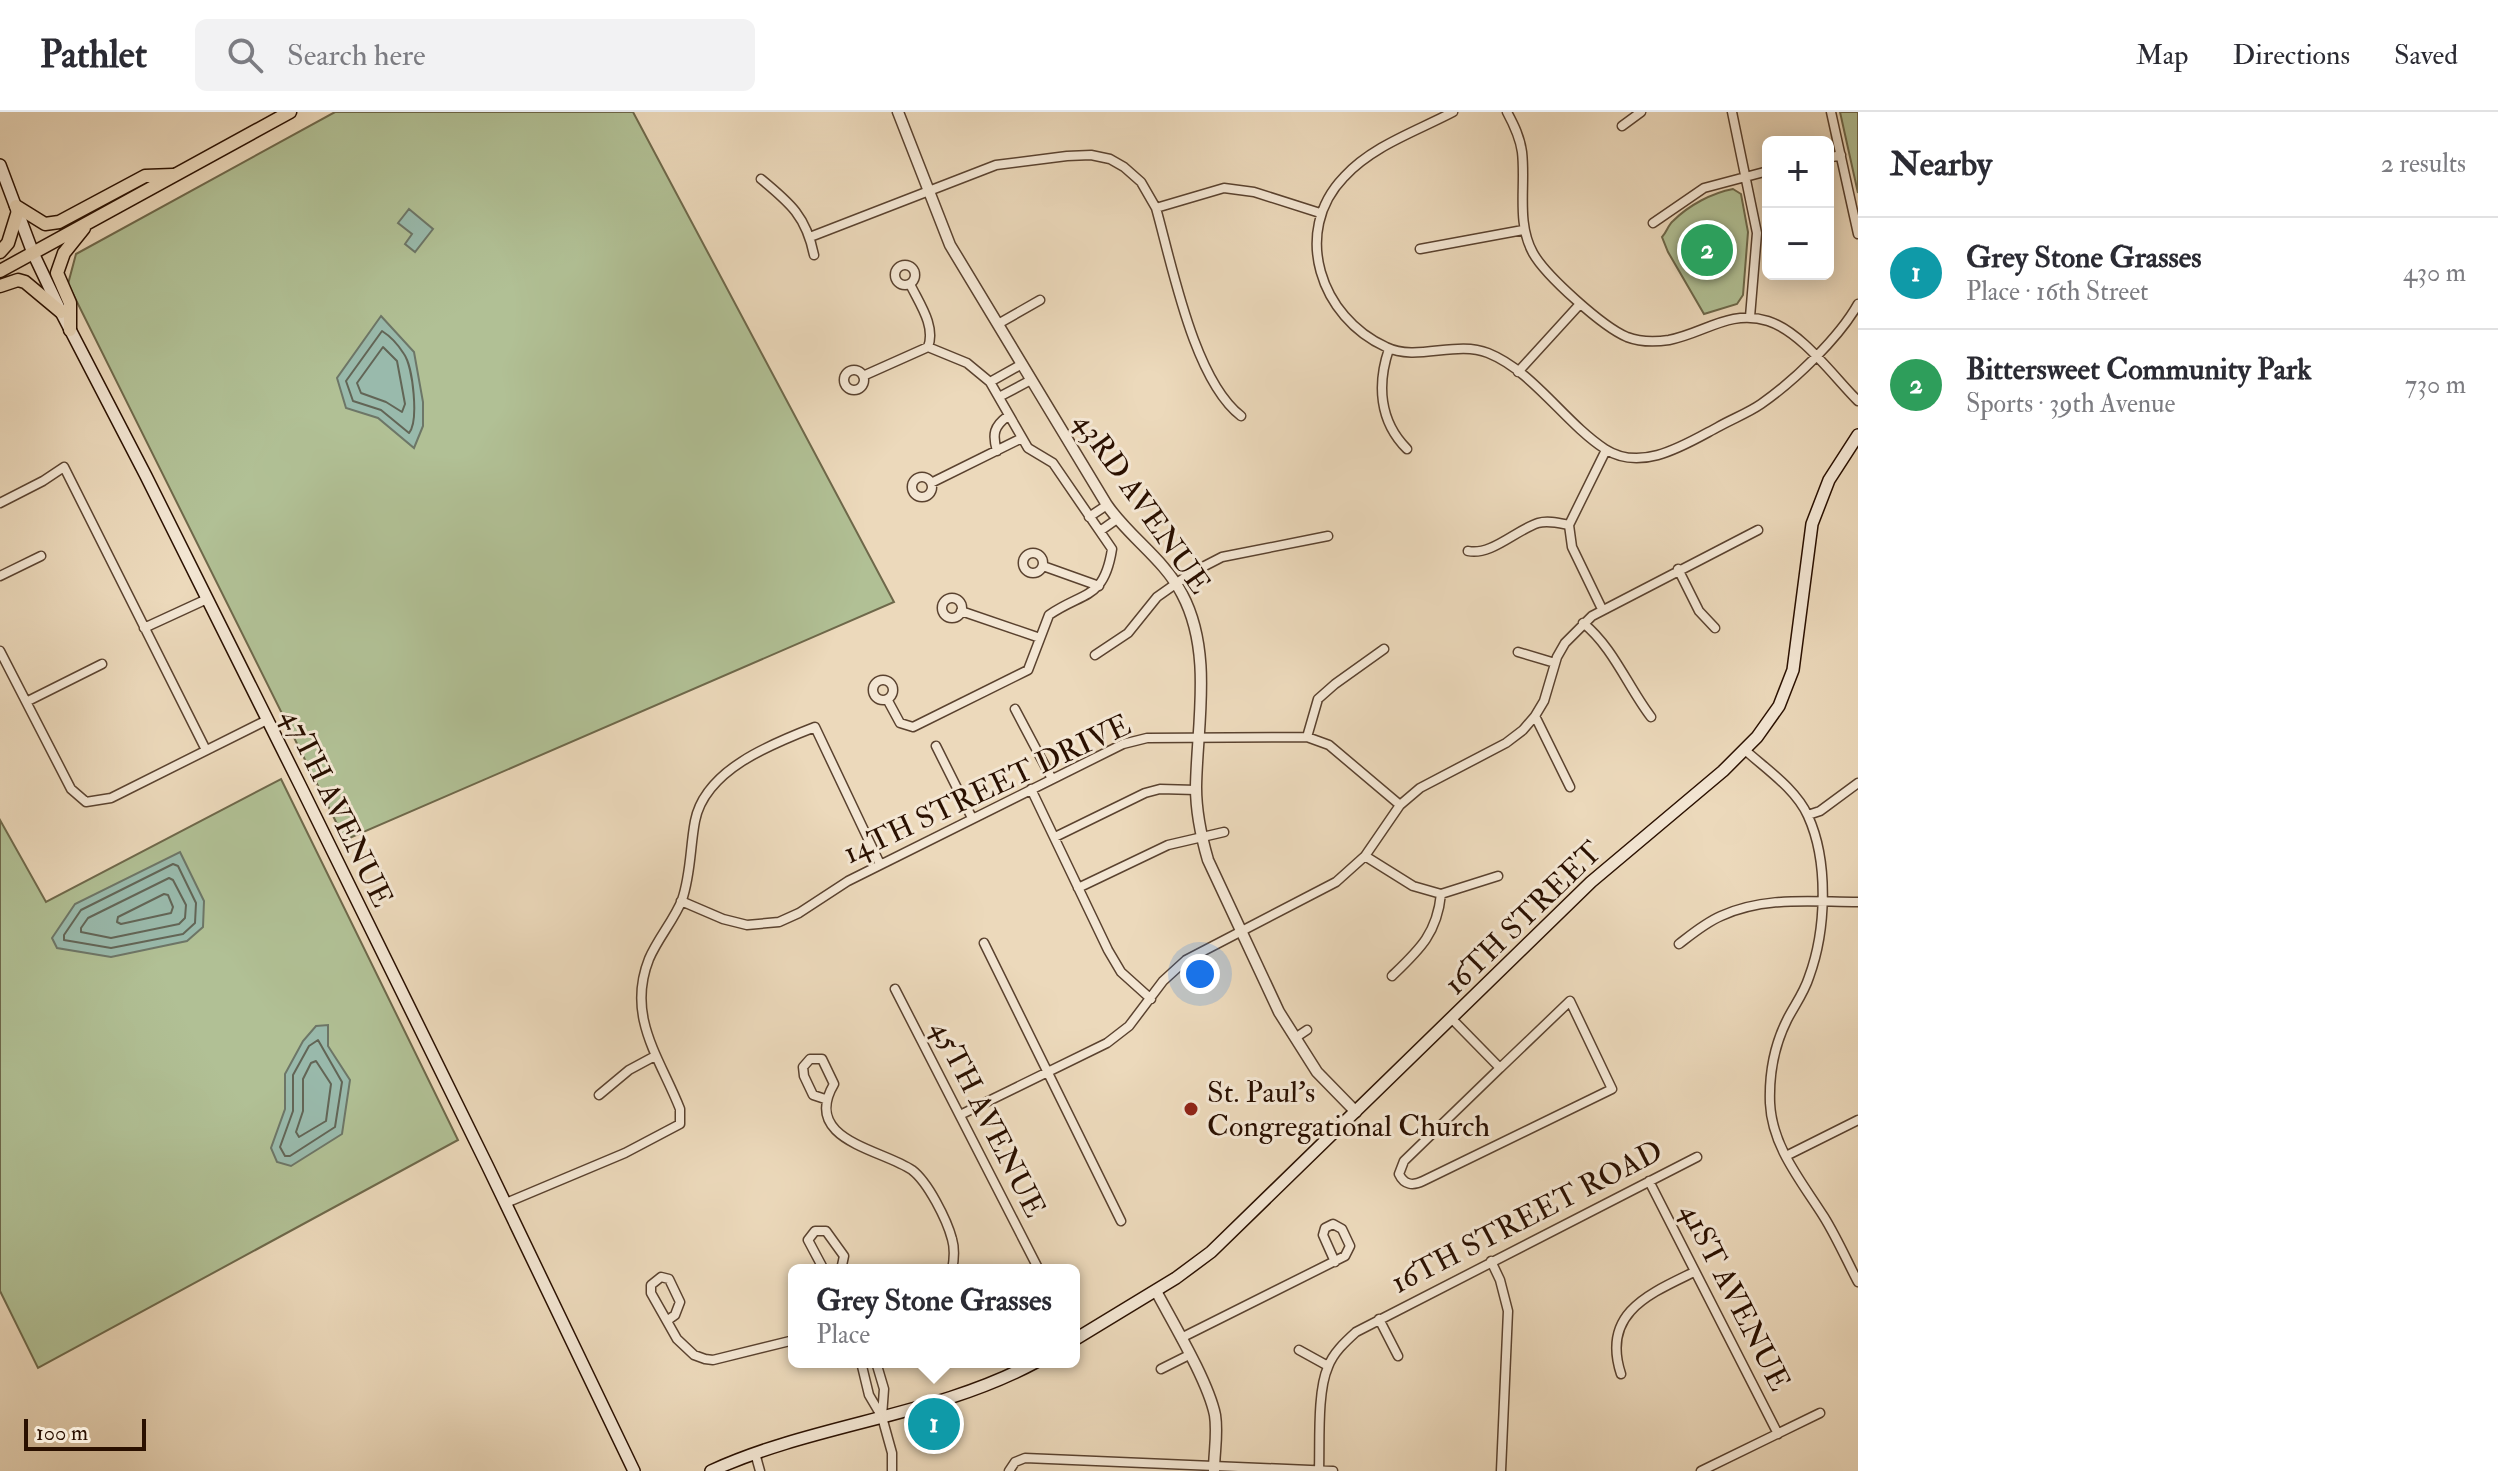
<!DOCTYPE html>
<html lang="en">
<head>
<meta charset="utf-8">
<style>
  :root { --surface:#fff; --page:#f2f2f3; --text:#2b2b33; --muted:#7c7c81; --line:#e1e1e2; --accent:#111827 }
  body { margin:0; font-family:"IM FELL Double Pica",serif; background:var(--page); color:var(--text) }
  .controls { position:absolute; right:24px; top:24px; display:grid; overflow:hidden; border-radius:12px; box-shadow:0 4px 20px #0003 }
  .controls button { width:72px; height:72px; display:grid; place-items:center; padding:0; border:0; border-bottom:2px solid var(--line); background:var(--surface); color:var(--text); font:40px sans-serif }
  .scale { position:absolute; left:24px; bottom:20px; width:122px; box-sizing:border-box; padding-left:8px; border:4px solid #2a1000; border-top:0; font-size:22px; line-height:28px; white-space:nowrap; color:#2a1000; -webkit-text-stroke:6px #f3e6d3; paint-order:stroke }
  .you { position:absolute; left:1200px; top:862px; width:28px; height:28px; margin:-20px; border:6px solid #fff; border-radius:50%; background:#1a73e8; box-shadow:0 0 0 12px #1a73e833 }
  .badge { display:grid; place-items:center; width:52px; height:52px; border-radius:50%; background:var(--accent); color:#fff; font-size:26px; font-weight:700 }
  .pin { position:absolute; translate:-50% -50%; border:4px solid #fff; box-shadow:0 2px 8px #0006 }
  .popup { position:absolute; left:788px; top:1152px; width:292px; height:104px; box-sizing:border-box; display:grid; place-content:center; border-radius:12px; background:var(--surface); filter:drop-shadow(0 2px 6px #0005); font-size:26px; white-space:nowrap; color:var(--muted) }
  .popup b { font-size:30px; color:var(--text) }
  .popup::after { content:''; position:absolute; left:50%; top:100%; margin-left:-16px; border:16px solid transparent; border-top-color:var(--surface) }
  .list { margin:0; padding:0; list-style:none }
  h2 { display:flex; justify-content:space-between; align-items:center; height:104px; margin:0; padding:0 32px; font-size:34px }
  h2 small { font-size:26px; font-weight:400; color:var(--muted) }
  .list li { display:grid; grid-template-columns:52px 1fr auto; gap:24px; align-items:center; box-sizing:border-box; height:112px; padding:0 32px; border-top:2px solid var(--line) }
  .list b { display:block; font-size:30px; white-space:nowrap }
  .list p { margin:0; font-size:26px; white-space:nowrap; color:var(--muted) }
  .list em { font-size:26px; font-style:normal; color:var(--muted) }
  .icon { flex:none; width:44px; height:44px; fill:none; stroke:currentColor; stroke-width:2; stroke-linecap:round; stroke-linejoin:round }
  .map { position:relative; flex:none; width:1858px; height:1359px; overflow:hidden }
  header { display:flex; align-items:center; gap:48px; box-sizing:border-box; height:112px; padding:0 40px; background:var(--surface); border-bottom:2px solid var(--line) }
  header strong { font-size:38px }
  nav { display:flex; gap:44px; margin-inline-start:auto; font-size:28px }
  .search { width:560px; height:72px; background:var(--page); display:flex; align-items:center; gap:20px; box-sizing:border-box; padding:0 28px; border-radius:12px; color:var(--muted); font-size:30px }
  main { display:flex }
  aside { flex:1; background:var(--surface) }
  .map>svg:first-child { display:block }
  .green { fill:#b1c095; stroke:#6e684a; stroke-width:2 }
  .water { fill:#99baac; stroke:#6d7667; stroke-width:2 }
  .lines { fill:none; stroke-linecap:round; stroke-linejoin:round }
  .shore { stroke:#626556; stroke-width:2 }
  .minor-casing { stroke:#5a422f; stroke-width:11 }
  .tertiary-casing { stroke:#5a422f; stroke-width:13 }
  .secondary-casing { stroke:#2a1000; stroke-width:14 }
  .primary-casing { stroke:#2a1000; stroke-width:15 }
  .minor { stroke:#f3e6d3; stroke-width:8 }
  .tertiary { stroke:#f3e6d3; stroke-width:10 }
  .secondary { stroke:#f3e6d3; stroke-width:11 }
  .primary { stroke:#ecd9bb; stroke-width:12 }
  .poi-dot { fill:#8f2418; stroke:#f3e6d3; stroke-width:3 }
  .labels { text-anchor:middle; dominant-baseline:central; stroke-width:6; stroke-linejoin:round; paint-order:stroke }
  .street-label { font-size:30px; fill:#2a1000; stroke:#f3e6d3 }
  .poi-label { font-size:30px; fill:#2a1000; stroke:#f3e6d3; text-anchor:start }
</style>
</head>
<body>
<header>
<strong>Pathlet</strong>
<div class="search"><svg class="icon" aria-label="search" viewBox="0 0 24 24"><circle cx="10" cy="10" r="6"/><path d="M15 15l6 6"/></svg>Search here</div>
<nav><a>Map</a><a>Directions</a><a>Saved</a></nav>
</header>
<main>
<div class="map">
<svg width="1858" height="1359" viewBox="0 0 1858 1359">
  <rect width="100%" height="100%" fill="#ecd9bb"/>
  <filter id="stains"><feTurbulence type="fractalNoise" baseFrequency=".0025" numOctaves="4"/><feColorMatrix values="0 0 0 0 .2 0 0 0 0 .09 0 0 0 0 .02 0 0 0 .5 -.17"/></filter>
  <radialGradient id="worn" r=".72"><stop offset=".6" stop-color="#630" stop-opacity="0"/><stop offset="1" stop-color="#630" stop-opacity=".3"/></radialGradient>
  <!-- green -->
  <path class="green" d="M335 0H633L894 490 345 728 68 172 76 142Z
    M1840 0H1858V81Z
    M1733 77 1741 82 1748 120 1743 183 1737 192 1704 202 1668 140 1662 125C1667 120 1668 113 1673 109 1689 93 1712 81 1733 77Z
    M281 667 458 1028 38 1256 0 1179V708L46 790Z"/>
  <!-- water -->
  <path class="water" d="M409 97 433 117 415 140 405 132 412 122 398 111Z
    M381 204 414 240 423 290V314L414 336 378 306 346 296 337 266Z
    M180 740 204 789 203 815 187 829 111 845 57 836 52 826 75 792Z
    M328 913V934L350 968 342 1022 291 1054 277 1050 271 1036 285 997V962L303 929 316 914Z"/>
  <g class="lines">
    <!-- shore -->
    <path class="shore" d="M382 219C390 224 399 234 404 242 413 255 419 309 409 321L381 298 353 289 346 269Z
      M383 235 397 249 405 292 402 300 386 290 361 281 357 271Z
      M173 752 178 754 196 791 195 811 183 822 111 836 64 828V823L81 798Z
      M169 766 173 768 186 793 185 806 179 812 111 826 81 820V816L88 806Z
      M164 782 168 783 173 795 171 801 121 812 117 810 118 805Z
      M318 928 342 970 335 1015 290 1044H285L280 1035 293 999V963L309 934Z
      M316 949 331 972 326 1009 299 1025 296 1020 303 999V967L311 951Z"/>
    <defs>
      <path id="minor" d="M1453 0C1417 19 1372 34 1344 65 1291 120 1321 206 1386 235 1417 250 1456 228 1488 241 1533 259 1565 311 1605 337 1642 361 1686 332 1718 315 1732 307 1748 301 1761 292 1794 269 1839 226 1858 192
        M1507 0C1514 13 1520 25 1522 40 1526 74 1516 110 1533 141 1546 164 1603 215 1627 225 1640 230 1656 230 1669 228 1705 221 1730 197 1768 209 1802 220 1833 264 1858 289
        M1732 0 1757 121 1750 205
        M1831 0 1858 122
        M1622 14 1641 0
        M1828 46 1841 43
        M761 67C790 91 806 104 814 143
        M1156 96 1224 76 1254 80 1320 101
        M1653 111 1704 76 1768 59
        M810 125 996 53 1067 44 1091 43 1110 47 1124 55 1141 70 1156 96C1172 153 1194 268 1241 304
        M1420 137 1523 118
        M895 163a10 10 0 1 1 20 0a10 10 0 1 1-20 0Z
        M910 172C919 191 936 214 928 235
        M998 212 1040 188
        M1389 237C1377 272 1379 309 1407 337
        M844 268a10 10 0 1 1 20 0a10 10 0 1 1-20 0Z
        M1518 260 1580 192
        M863 264 928 235 967 251 990 270 1028 336 1053 351 1112 437C1104 488 1084 479 1049 503L1028 558 913 615 900 611 887 587
        M990 270 1022 252
        M999 285 1031 268
        M997 339C992 322 994 314 1008 304
        M912 375a10 10 0 1 1 20 0a10 10 0 1 1-20 0Z
        M931 371 1022 326
        M0 391 43 369 64 355 206 638
        M1089 405 1107 393
        M1100 419 1117 407
        M1468 439C1491 444 1516 418 1538 411 1548 408 1559 411 1569 413
        M1023 451a10 10 0 1 1 20 0a10 10 0 1 1-20 0Z
        M1043 454 1099 474
        M1678 457 1699 499 1715 516
        M0 464 41 444
        M942 496a10 10 0 1 1 20 0a10 10 0 1 1-20 0Z
        M1602 497 1572 435 1569 413 1606 338
        M961 499 1040 526
        M1583 511C1613 535 1628 575 1651 605
        M144 516 207 487
        M0 539 71 677 86 690 111 686 267 608
        M1518 540 1555 551
        M1095 543 1128 521 1157 485 1191 461 1222 445 1328 424
        M873 578a10 10 0 1 1 20 0a10 10 0 1 1-20 0Z
        M28 589 102 552
        M1015 597 1052 667
        M1535 604 1570 675
        M1307 625 1318 587 1335 572 1384 537
        M936 634 972 706
        M1745 638C1766 657 1796 677 1808 704 1829 750 1826 819 1809 865 1804 881 1794 894 1787 908 1774 934 1769 962 1770 991 1772 1035 1802 1070 1824 1105 1837 1126 1847 1149 1858 1170
        M1031 677 1108 838 1121 860 1151 887
        M1808 703 1820 699 1858 671
        M1055 725 1145 681 1160 677 1196 678
        M1365 744 1413 774 1441 782 1498 764
        M1078 776 1168 733 1224 720
        M681 789 723 807 747 813 779 810 799 801 848 769 1123 632 1147 626 1307 625 1329 633 1400 693
        M984 831 1121 1109
        M1679 832C1692 822 1705 811 1721 804 1765 784 1811 790 1858 790
        M1392 864C1419 838 1437 822 1441 782
        M895 877 1039 1158
        M1452 907 1500 956 1570 889 1612 977 1423 1069C1413 1074 1404 1073 1399 1062L1404 1049 1500 956
        M1295 926 1307 918
        M599 983 629 958 655 944
        M825 987 813 983 804 964 803 955 810 947H822L834 972C801 1028 881 1037 912 1058 928 1070 947 1108 952 1127 955 1137 954 1148 952 1158
        M960 1003 1107 931 1129 914 1163 869 1186 848 1336 770 1365 744 1400 693 1420 676 1506 631 1523 618 1535 604 1544 589 1557 545 1565 531 1592 504 1758 418
        M1786 1044 1858 1008
        M1649 1069 1778 1322
        M506 1091 625 1041 680 1012V997C660 946 626 905 649 847 658 826 674 808 682 788 691 762 690 735 695 709 705 658 771 632 815 615L880 752
        M1491 1149 1500 1168 1508 1199 1501 1359
        M824 1158 808 1128 815 1119H826L844 1144 841 1158
        M1379 1207 1398 1244
        M668 1208 675 1203 680 1190 669 1167 661 1165 651 1173V1181L677 1227 694 1243 705 1247 713 1248 794 1228
        M1181 1226 1345 1144 1350 1134 1342 1117 1333 1112 1325 1116 1323 1123 1335 1150
        M1299 1238 1328 1254
        M861 1250 869 1283 882 1305 892 1341V1359
        M876 1250 884 1277 882 1304
        M1161 1257 1189 1243
        M1621 1262C1601 1201 1649 1182 1694 1160
        M755 1341 760 1359
        M1319 1358C1320 1331 1317 1279 1328 1255 1333 1241 1345 1230 1356 1220L1697 1045
        M1009 1359 1015 1350 1025 1346 1333 1359
        M1701 1359 1820 1301"/>
      <path id="tertiary" d="M898 0 950 133 1107 393C1129 425 1164 447 1182 482 1213 540 1197 612 1196 675 1196 700 1201 724 1208 748L1279 900 1317 960 1356 1000
        M1156 1179C1173 1211 1208 1269 1215 1303 1218 1322 1214 1340 1214 1359"/>
      <path id="secondary" d="M0 53 33 141 61 200 146 364 301 675 487 1053 634 1359
        M1074 1228 1176 1166 1211 1140 1591 770 1723 659 1757 625 1779 594 1793 558 1812 412 1829 368 1858 323
        M711 1359C816 1311 934 1305 1036 1250"/>
      <path id="primary" d="M16 94 45 112 59 110 145 64 173 63
        M0 140 8 131 18 99
        M0 159 290 0
        M0 174 18 168 25 170 61 200
        M70 218V191L57 161 64 141 84 116"/>
    </defs>
    <!-- minor casing -->
    <use href="#minor" class="minor-casing"/>
    <!-- tertiary casing -->
    <use href="#tertiary" class="tertiary-casing"/>
    <!-- secondary casing -->
    <use href="#secondary" class="secondary-casing"/>
    <!-- primary casing -->
    <use href="#primary" class="primary-casing"/>
    <!-- minor -->
    <use href="#minor" class="minor"/>
    <!-- tertiary -->
    <use href="#tertiary" class="tertiary"/>
    <!-- secondary -->
    <use href="#secondary" class="secondary"/>
    <!-- primary -->
    <use href="#primary" class="primary"/>
  </g>
  <!-- markers -->
  <circle class="poi-dot" cx="1191" cy="997" r="8"/>
  <g class="labels">
    <!-- street labels -->
    <g class="street-label">
      <text transform="translate(1142 391) rotate(55)">43RD AVENUE</text>
      <text transform="translate(987 677) rotate(-25)">14TH STREET DRIVE</text>
      <text transform="translate(337 696) rotate(64)">47TH AVENUE</text>
      <text transform="translate(1523 806) rotate(-44)">16TH STREET</text>
      <text transform="translate(988 1007) rotate(63)">45TH AVENUE</text>
      <text transform="translate(1527 1105) rotate(-27)">16TH STREET ROAD</text>
      <text transform="translate(1735 1185) rotate(63)">41ST AVENUE</text>
    </g>
    <!-- poi labels -->
    <g class="poi-label">
      <text x="1207" y="980">St. Paul's<tspan x="1207" dy="34">Congregational Church</tspan></text>
    </g>
  </g>
  <rect width="100%" height="100%" filter="url(#stains)"/>
  <rect width="100%" height="100%" fill="url(#worn)"/>
</svg>
<div class="controls">
<button>+</button>
<button>−</button>
</div>
<div class="scale">100 m</div>
<div class="you"></div>
<div class="pin badge" style="left:934px;top:1312px;background:#0f9aa8">1</div>
<div class="popup"><b>Grey Stone Grasses</b>Place</div>
<div class="pin badge" style="left:1707px;top:138px;background:#2e9e5b">2</div>
</div>
<aside>
<h2>Nearby<small>2 results</small></h2>
<ul class="list">
<li><span class="badge" style="background:#0f9aa8">1</span><div><b>Grey Stone Grasses</b><p>Place · 16th Street</p></div><em>430 m</em></li>
<li><span class="badge" style="background:#2e9e5b">2</span><div><b>Bittersweet Community Park</b><p>Sports · 39th Avenue</p></div><em>730 m</em></li>
</ul>
</aside>
</main>
</body>
</html>
